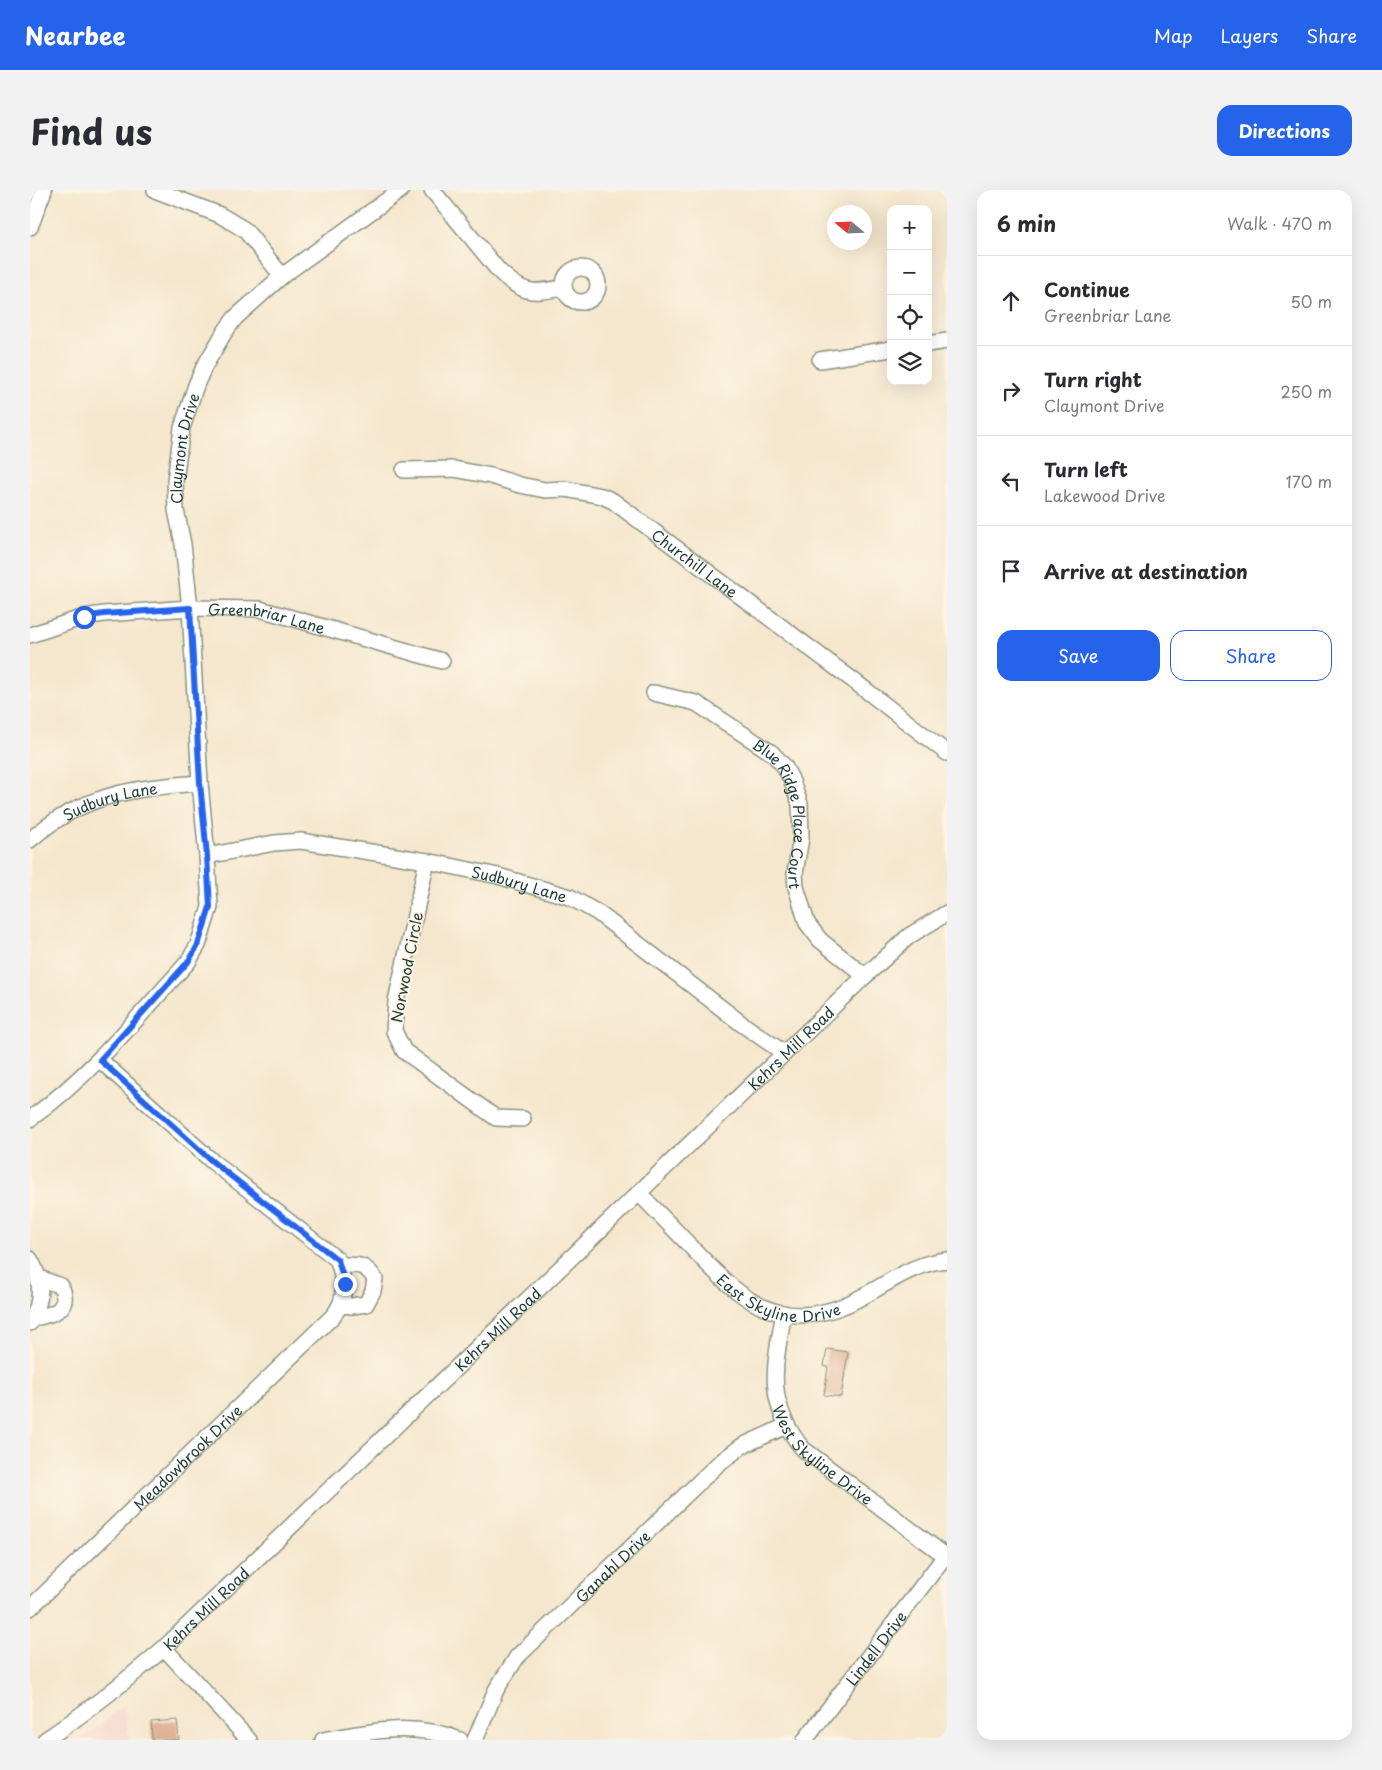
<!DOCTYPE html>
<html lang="en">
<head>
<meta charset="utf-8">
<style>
  :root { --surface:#fff; --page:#f2f2f3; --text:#2b2b33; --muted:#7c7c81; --line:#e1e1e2; --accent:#2563eb }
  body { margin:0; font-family:"Playpen Sans",sans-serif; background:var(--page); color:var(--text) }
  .controls { position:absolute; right:15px; top:15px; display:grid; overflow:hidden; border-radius:10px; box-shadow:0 5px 20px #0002 }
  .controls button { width:45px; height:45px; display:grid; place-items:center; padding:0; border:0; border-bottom:1px solid var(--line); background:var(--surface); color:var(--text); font:25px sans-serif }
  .compass { position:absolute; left:797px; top:15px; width:45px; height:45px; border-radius:50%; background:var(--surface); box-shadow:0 5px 20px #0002; rotate:289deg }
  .stop { position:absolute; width:15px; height:15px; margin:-11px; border:4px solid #2563eb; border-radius:50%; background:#fff }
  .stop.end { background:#2563eb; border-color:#fff; box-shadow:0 1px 5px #0008 }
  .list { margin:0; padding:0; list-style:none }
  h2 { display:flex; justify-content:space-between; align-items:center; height:65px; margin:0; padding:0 20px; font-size:21px }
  h2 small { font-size:16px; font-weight:400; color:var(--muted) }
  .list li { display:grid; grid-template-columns:32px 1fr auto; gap:15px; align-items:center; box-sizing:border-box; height:90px; padding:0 20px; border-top:1px solid var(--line) }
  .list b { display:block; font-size:19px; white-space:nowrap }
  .list p { margin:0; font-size:16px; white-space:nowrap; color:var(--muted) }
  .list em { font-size:16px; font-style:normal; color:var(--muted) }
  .actions { display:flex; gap:10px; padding:15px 20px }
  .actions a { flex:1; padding:11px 0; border:1px solid var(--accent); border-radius:15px; text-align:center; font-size:18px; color:var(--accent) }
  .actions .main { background:var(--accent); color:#fff }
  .icon { flex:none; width:28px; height:28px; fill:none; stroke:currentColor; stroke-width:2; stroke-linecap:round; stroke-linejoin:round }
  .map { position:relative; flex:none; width:917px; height:1550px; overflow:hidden; border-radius:15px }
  header { display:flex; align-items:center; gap:30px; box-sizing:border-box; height:70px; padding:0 25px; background:var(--accent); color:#fff }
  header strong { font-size:24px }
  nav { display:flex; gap:28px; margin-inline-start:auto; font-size:18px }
  .intro { display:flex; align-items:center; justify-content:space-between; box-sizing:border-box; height:120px; padding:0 30px }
  h1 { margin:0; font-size:35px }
  .button { padding:12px 22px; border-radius:15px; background:var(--accent); color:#fff; font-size:18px; font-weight:700 }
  main { display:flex; gap:30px; padding:0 30px }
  aside { flex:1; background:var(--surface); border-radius:15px; box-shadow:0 5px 20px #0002 }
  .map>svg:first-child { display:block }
  .built { fill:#f7d0ca }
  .building { fill:#e0b299 }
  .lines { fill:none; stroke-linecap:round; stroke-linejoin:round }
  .minor-casing { stroke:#8a9280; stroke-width:18 }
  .minor { stroke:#fff; stroke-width:15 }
  .route { stroke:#2563eb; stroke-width:6 }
  .labels { text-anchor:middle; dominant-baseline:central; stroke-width:4; stroke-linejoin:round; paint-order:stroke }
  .street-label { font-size:15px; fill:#1f3d34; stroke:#fcf5e5 }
</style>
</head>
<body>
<header>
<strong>Nearbee</strong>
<nav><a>Map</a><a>Layers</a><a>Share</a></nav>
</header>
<div class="intro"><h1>Find us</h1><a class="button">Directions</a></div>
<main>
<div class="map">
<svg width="917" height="1550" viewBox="0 0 917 1550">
  <rect width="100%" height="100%" fill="#fcf5e5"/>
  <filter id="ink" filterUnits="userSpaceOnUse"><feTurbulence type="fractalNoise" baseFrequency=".02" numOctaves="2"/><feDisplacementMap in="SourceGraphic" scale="10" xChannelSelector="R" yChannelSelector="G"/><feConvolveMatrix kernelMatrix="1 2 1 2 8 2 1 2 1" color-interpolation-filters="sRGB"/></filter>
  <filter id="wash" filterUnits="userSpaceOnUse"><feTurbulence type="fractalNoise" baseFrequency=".0096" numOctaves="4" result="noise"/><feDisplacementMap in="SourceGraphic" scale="20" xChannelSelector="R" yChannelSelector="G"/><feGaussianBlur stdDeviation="1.12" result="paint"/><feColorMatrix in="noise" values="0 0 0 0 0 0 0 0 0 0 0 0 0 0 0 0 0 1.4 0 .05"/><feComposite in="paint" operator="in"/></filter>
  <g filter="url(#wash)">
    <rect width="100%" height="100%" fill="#f5e7cd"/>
    <!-- built -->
    <path class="built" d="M94 1515 99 1550H49L54 1547Z"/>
    <g id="blocks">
      <!-- building -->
      <path class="building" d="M797 1159 818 1162 811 1207 794 1205 798 1177 794 1176Z
        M147 1530 149 1550H122L121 1532Z"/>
    </g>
  </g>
  <g filter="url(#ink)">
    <use href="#blocks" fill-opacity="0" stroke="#8a9280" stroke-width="1"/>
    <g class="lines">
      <defs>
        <g id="minor">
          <path d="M125 0 190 25 215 40 252 86"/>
          <path d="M402 0 469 81C494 105 501 103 534 98"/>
          <path d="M0 37 14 0"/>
          <circle cx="551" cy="95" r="17"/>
          <path d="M898 154 917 151"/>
          <path d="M790 170 861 159"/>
          <path id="s1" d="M374 280 424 279 461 286 490 295 515 300 535 299 572 306 583 311 824 491 917 563"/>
          <path id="s2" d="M0 445 54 427 74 424 160 418 230 419 412 471"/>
          <path id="s3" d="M624 503 666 513 742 563 754 576 761 589 770 614 771 648 765 683 766 697 777 733 790 750 835 786"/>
          <path id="s4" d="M0 650C52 604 104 598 170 593"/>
          <path id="s5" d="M177 666 244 653 271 651 397 671 468 686 540 707 568 723 712 834 754 863"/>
          <path d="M397 671 366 811 364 841 374 861 466 928 493 929"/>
          <path id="s6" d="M0 929C61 885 108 827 158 772L168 755 180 717 177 666 170 593 160 418 153 354 146 320 145 291 152 238 166 195 174 177 194 143 205 128 252 86 371 0"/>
          <path id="s7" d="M609 1003C627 1022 646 1041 665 1061 708 1106 745 1143 813 1116 848 1102 878 1073 917 1070"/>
          <path d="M0 1069C13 1091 13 1112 0 1133"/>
          <path d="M309 1075C327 1075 335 1073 345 1089L343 1101 336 1114 322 1116 311 1115"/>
          <path id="s8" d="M754 1123C744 1177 735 1213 773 1259L917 1367"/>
          <path d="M3 1128C22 1125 42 1120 31 1096L9 1088"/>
          <path id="s9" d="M0 1418 303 1126C318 1108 314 1091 308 1070L183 972 70 870"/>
          <path d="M134 1458 219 1550"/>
          <path id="s10" d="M15 1550C57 1522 96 1491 134 1458L835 786 879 746 917 723"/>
          <path d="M293 1550C339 1541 385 1532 430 1550"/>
          <path id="s11" d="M445 1550 466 1500 487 1467 688 1274 712 1256 756 1236"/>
          <path id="s12" d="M775 1550 915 1366"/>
        </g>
      </defs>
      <!-- minor casing -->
      <use href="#minor" class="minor-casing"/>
      <!-- minor -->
      <use href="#minor" class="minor"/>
    </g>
  </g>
  <g class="lines" filter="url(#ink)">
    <!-- route -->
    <path class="route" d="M54 427 74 424 160 418 170 593 177 666 180 717 168 755 158 772 70 870 183 972 308 1070 315 1094"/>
  </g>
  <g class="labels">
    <!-- street labels -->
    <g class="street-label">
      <text stroke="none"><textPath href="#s6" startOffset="744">Claymont Drive</textPath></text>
      <text stroke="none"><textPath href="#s1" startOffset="316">Churchill Lane</textPath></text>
      <text stroke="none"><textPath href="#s2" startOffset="241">Greenbriar Lane</textPath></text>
      <text stroke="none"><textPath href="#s4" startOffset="91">Sudbury Lane</textPath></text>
      <text stroke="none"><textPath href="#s3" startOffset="196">Blue Ridge Place Court</textPath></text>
      <text stroke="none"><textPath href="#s5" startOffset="318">Sudbury Lane</textPath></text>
      <text transform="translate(376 777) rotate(-79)">Norwood Circle</text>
      <text stroke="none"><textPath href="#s10" startOffset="1018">Kehrs Mill Road</textPath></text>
      <text stroke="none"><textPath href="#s7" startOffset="182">East Skyline Drive</textPath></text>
      <text stroke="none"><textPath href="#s10" startOffset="612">Kehrs Mill Road</textPath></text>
      <text stroke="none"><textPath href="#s8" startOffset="161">West Skyline Drive</textPath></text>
      <text stroke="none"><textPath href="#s9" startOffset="218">Meadowbrook Drive</textPath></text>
      <text stroke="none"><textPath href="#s11" startOffset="225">Ganahl Drive</textPath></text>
      <text stroke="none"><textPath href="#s10" startOffset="208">Kehrs Mill Road</textPath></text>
      <text stroke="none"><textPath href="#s12" startOffset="116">Lindell Drive</textPath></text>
    </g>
  </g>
</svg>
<div class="controls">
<button>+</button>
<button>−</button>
<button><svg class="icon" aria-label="locate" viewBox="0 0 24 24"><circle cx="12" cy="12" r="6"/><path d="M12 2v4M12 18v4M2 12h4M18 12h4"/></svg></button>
<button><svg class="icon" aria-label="layers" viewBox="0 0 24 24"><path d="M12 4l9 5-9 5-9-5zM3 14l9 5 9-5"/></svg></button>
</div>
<svg class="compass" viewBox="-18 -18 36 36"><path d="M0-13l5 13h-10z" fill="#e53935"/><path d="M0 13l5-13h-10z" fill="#7c7c81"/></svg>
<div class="stop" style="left:54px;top:427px"></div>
<div class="stop end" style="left:315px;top:1094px"></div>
</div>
<aside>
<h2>6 min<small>Walk · 470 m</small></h2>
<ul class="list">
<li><svg class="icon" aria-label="ahead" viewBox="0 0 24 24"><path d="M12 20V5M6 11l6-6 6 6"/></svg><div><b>Continue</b><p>Greenbriar Lane</p></div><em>50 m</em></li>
<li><svg class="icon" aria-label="right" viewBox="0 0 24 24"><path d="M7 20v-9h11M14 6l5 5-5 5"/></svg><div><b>Turn right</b><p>Claymont Drive</p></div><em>250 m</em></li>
<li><svg class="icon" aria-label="left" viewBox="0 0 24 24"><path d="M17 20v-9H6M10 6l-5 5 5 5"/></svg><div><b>Turn left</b><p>Lakewood Drive</p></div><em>170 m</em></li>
<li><svg class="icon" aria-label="arrive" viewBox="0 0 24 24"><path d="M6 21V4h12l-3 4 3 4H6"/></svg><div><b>Arrive at destination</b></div></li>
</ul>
<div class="actions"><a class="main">Save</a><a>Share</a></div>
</aside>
</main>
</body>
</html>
